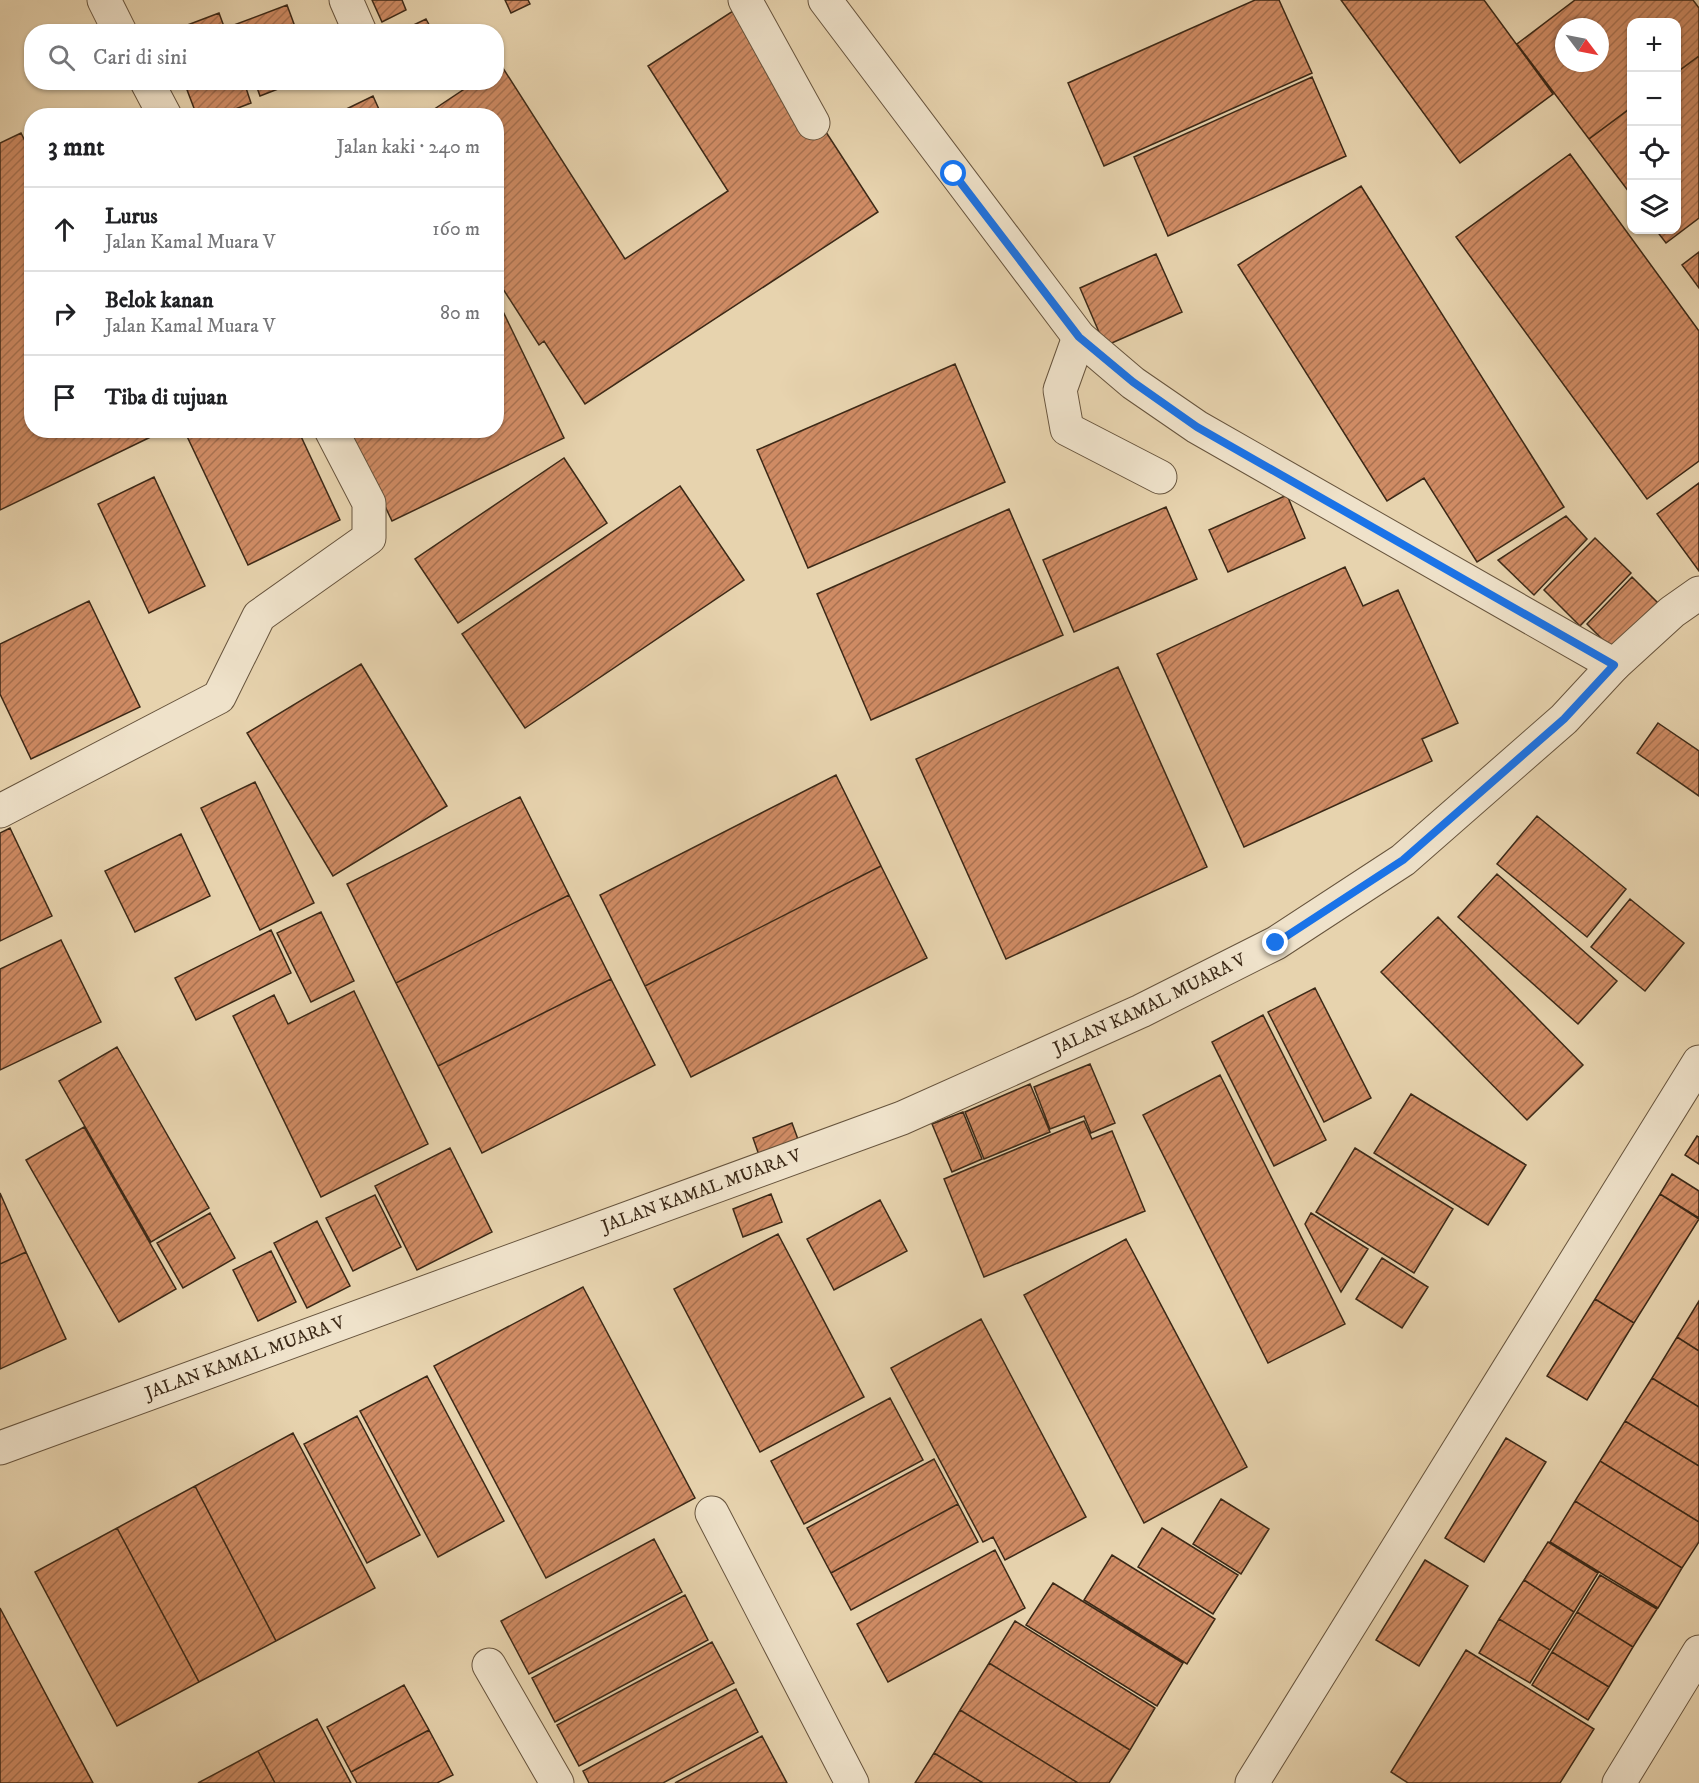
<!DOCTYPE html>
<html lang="id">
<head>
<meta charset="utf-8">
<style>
  :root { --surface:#fff; --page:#f6f6f6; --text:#202124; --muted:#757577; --line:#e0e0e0 }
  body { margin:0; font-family:"IM FELL DW Pica",serif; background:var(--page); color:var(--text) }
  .controls { position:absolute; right:18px; top:18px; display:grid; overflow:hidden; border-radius:12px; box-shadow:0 2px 4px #0004 }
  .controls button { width:54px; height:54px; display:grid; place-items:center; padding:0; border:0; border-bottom:2px solid var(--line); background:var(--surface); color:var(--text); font:30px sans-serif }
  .compass { position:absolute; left:1555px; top:18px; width:54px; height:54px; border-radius:50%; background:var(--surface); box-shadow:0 2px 4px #0004; rotate:122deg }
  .stop { position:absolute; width:18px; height:18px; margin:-14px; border:4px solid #1a73e8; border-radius:50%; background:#fff }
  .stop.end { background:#1a73e8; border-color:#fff; box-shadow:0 2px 6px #0008 }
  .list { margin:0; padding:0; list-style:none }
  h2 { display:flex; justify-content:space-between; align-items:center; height:78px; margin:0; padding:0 24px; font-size:26px }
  h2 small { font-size:20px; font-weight:400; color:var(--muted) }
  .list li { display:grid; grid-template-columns:39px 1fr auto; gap:18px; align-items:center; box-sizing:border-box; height:84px; padding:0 24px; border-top:2px solid var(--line) }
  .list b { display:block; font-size:22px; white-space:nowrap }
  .list p { margin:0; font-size:20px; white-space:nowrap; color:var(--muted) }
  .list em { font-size:20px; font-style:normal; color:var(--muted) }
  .icon { flex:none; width:33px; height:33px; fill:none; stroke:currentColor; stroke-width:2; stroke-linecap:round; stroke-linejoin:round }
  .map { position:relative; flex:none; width:1699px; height:1783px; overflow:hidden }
  .search { position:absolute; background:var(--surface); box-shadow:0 2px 4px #0004; left:24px; top:24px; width:480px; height:66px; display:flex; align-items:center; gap:15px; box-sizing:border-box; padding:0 21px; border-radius:24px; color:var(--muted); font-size:22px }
  .panel { position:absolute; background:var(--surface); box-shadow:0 2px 4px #0004; left:24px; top:108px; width:480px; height:330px; border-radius:24px }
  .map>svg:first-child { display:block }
  .building { fill:url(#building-hatch); stroke:#3c2917; stroke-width:1.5; fill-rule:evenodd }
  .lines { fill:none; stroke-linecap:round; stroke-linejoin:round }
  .minor-casing { stroke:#67543d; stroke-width:35 }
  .minor { stroke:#efe2ca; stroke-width:33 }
  .route { stroke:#1a73e8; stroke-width:8 }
  .labels { text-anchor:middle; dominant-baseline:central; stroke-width:4.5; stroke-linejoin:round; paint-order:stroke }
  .street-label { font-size:18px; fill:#3c2917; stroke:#efe2ca }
</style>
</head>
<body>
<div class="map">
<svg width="1699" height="1783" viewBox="0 0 1699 1783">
  <defs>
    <pattern id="building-hatch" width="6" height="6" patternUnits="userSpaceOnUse" patternTransform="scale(1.5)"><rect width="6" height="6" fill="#cf8b64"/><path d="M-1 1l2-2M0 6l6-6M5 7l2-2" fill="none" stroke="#a97251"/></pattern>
  </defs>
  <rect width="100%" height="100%" fill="#e7d3ae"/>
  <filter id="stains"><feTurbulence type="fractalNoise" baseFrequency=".00333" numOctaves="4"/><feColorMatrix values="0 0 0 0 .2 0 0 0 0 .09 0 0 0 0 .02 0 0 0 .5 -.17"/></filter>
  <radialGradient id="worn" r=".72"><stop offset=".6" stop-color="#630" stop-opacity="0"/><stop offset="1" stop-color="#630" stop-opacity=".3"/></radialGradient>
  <!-- building -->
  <path class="building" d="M372 0H402L406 10 382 22Z
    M505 0H528L530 4 511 13Z
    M1255 0H1279L1312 73 1104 166 1068 83Z
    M1341 0H1484L1553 94 1460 163Z
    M1575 0H1693L1699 8V56L1676 73V22H1632V107L1589 139 1517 44ZM1564 27H1600V63H1564Z
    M287 5 297 32H236L234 25Z
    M733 11 824 129 878 212 585 404 544 341 539 345 496 278V116H424L475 82H496V68L501 65 625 259 728 191 648 66Z
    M219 13 226 32H169Z
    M426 19 433 32H399Z
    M1699 56V218L1666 243 1656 230H1676V73Z
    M1312 77 1346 156 1168 236 1134 157Z
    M184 82H244L251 103 217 116H197Z
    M255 82H296L260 96Z
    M373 96 382 116H332Z
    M1632 107V196L1589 139Z
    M21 133 32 155V430L163 431 0 510V143Z
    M1570 154 1699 331V461L1647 499 1456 237Z
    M1361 186 1564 507 1477 562 1424 478 1387 501 1238 265Z
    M1699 252V288L1682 265Z
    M1156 254 1182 312 1105 346 1080 288Z
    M496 297 564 438 392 521 349 430H496Z
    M955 364 1005 482 808 568 757 450Z
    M184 430H298L340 520 248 565Z
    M564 458 607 523 458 623 415 559Z
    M154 477 205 586 149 613 98 504Z
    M1699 483V571L1657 514Z
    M680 486 744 580 525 728 462 634Z
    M1287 495 1305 538 1228 572 1209 530Z
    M1166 507 1197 579 1074 632 1043 560Z
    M1009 509 1063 635 871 720 817 594Z
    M1566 516 1587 539 1534 595 1498 560Z
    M1595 538 1631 573 1580 626 1544 590Z
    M1345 567 1363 606 1398 590 1458 723 1422 739 1432 761 1244 847 1157 654Z
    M1632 577 1658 603 1613 650 1587 624Z
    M89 601 140 707 31 759 0 694V644Z
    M361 664 447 806 333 876 247 733Z
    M1118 667 1207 867 1006 959 916 759Z
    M1658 723 1699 751V796L1637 753Z
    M836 775 881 866 645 986 600 895Z
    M255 782 314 903 260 930 201 808Z
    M520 797 569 895 396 983 347 884Z
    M1537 816 1626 889 1587 937 1497 864Z
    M10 828 52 916 0 941V833Z
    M181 834 210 896 135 932 105 871Z
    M881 866 927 958 691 1077 645 986Z
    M1497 874 1617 981 1578 1024 1458 917Z
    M569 895 611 979 438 1066 396 983Z
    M1630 899 1684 943 1645 991 1591 947Z
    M321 912 354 981 311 1002 277 933Z
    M1438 917 1583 1065 1527 1120 1381 972Z
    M271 930 291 973 196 1020 175 978Z
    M61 940 101 1022 0 1070V969Z
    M611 979 655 1065 482 1153 438 1066Z
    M1315 988 1371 1098 1324 1122 1268 1012Z
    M354 991 428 1144 321 1197 233 1016 274 995 288 1024Z
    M1263 1015 1326 1140 1274 1166 1212 1042Z
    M117 1047 209 1208 151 1242 59 1081Z
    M1090 1064 1115 1123 1091 1133 1084 1116 1050 1129 1034 1087Z
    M1220 1075 1345 1324 1268 1363 1143 1115Z
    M1030 1084 1050 1132 984 1159 965 1112Z
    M1411 1094 1526 1165 1488 1225 1374 1153Z
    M963 1112 982 1159 952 1172 932 1124Z
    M1084 1121 1092 1139 1112 1131 1145 1211 984 1277 944 1179Z
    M792 1123 799 1142 760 1158 753 1138Z
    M84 1127 176 1289 119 1322 26 1160Z
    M1697 1136 1699 1137V1164L1685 1155Z
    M450 1148 492 1232 417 1270 375 1186Z
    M1355 1148 1453 1209 1414 1273 1316 1212Z
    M1672 1174 1699 1191V1218L1660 1194Z
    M0 1193 26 1252 0 1264Z
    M771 1194 782 1222 743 1237 733 1209Z
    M1660 1194 1699 1219 1634 1323 1595 1299Z
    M375 1195 401 1247 353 1271 326 1218Z
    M880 1200 907 1251 834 1290 807 1239Z
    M210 1213 235 1258 183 1288 157 1243Z
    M1311 1213 1368 1249 1341 1292 1305 1224Z
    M317 1221 350 1286 307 1308 274 1243Z
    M778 1234 864 1397 760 1452 674 1289Z
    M1126 1239 1247 1467 1144 1523 1024 1295Z
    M271 1251 296 1302 258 1321 233 1270Z
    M26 1252 66 1339 0 1369V1264Z
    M1382 1258 1428 1287 1402 1328 1356 1299Z
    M583 1287 695 1498 546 1578 434 1366Z
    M1595 1299 1634 1323 1587 1400 1547 1376Z
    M1699 1301V1351L1677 1337Z
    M981 1319 1086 1517 1005 1560 993 1537 983 1542 891 1368Z
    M1677 1337 1699 1351V1407L1652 1378Z
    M427 1376 504 1521 438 1557 360 1411Z
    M1652 1378 1699 1407V1466L1625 1421Z
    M890 1398 923 1460 804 1524 771 1461Z
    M357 1416 420 1535 367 1563 304 1444Z
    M1625 1421 1699 1466V1522L1600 1461Z
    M293 1433 375 1588 276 1641 195 1486Z
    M1506 1438 1546 1462 1484 1562 1445 1538Z
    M934 1459 958 1504 831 1573 807 1528Z
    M1600 1461 1699 1522V1542L1682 1568 1575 1501Z
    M195 1486 276 1641 199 1682 117 1528Z
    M1221 1499 1269 1529 1241 1574 1193 1544Z
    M1575 1501 1682 1568 1658 1608 1550 1542Z
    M958 1504 978 1542 851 1610 831 1573Z
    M117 1528 199 1682 117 1726 35 1572Z
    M1162 1528 1238 1575 1213 1614 1138 1567Z
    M654 1539 682 1592 529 1674 501 1621Z
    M1548 1542 1598 1573 1574 1612 1524 1580Z
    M995 1550 1025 1608 888 1682 857 1624Z
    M1112 1555 1215 1619 1187 1664 1084 1600Z
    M1425 1560 1468 1586 1419 1666 1376 1640Z
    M1600 1575 1657 1609 1633 1647 1577 1612Z
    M1524 1580 1574 1612 1550 1650 1499 1619Z
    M1053 1583 1183 1663 1157 1706 1026 1625Z
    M685 1595 708 1640 555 1722 532 1678Z
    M0 1608 93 1783H0Z
    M1577 1612 1633 1647 1609 1687 1552 1652Z
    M1499 1619 1550 1650 1530 1683 1479 1653Z
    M1015 1621 1155 1708 1130 1750 989 1663Z
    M712 1642 734 1683 579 1766 557 1725Z
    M1466 1650 1594 1729 1560 1783H1408L1391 1772Z
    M1552 1652 1609 1687 1588 1720 1532 1685Z
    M989 1663 1130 1750 1109 1783H1078L960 1710Z
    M404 1685 429 1730 351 1772 327 1727Z
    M736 1689 758 1732 663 1783H589L583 1771Z
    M960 1710 1078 1783H983L934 1753Z
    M317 1719 351 1783H275L258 1751Z
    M429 1730 453 1775 437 1783H357L351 1772Z
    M762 1736 787 1783H675Z
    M258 1751 275 1783H198Z
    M934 1753 983 1783H915Z"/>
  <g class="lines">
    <defs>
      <g id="minor">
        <path d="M104 0 120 32"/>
        <path d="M346 0 360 32"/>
        <path d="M745 0 813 123"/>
        <path d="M147 82 165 116"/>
        <path d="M1079 337 1060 390 1067 429 1160 477"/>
        <path d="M1614 665 1672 612 1699 593"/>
        <path d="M0 811 219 697 259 616 369 538V503L331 430"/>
        <path id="s1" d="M0 1448 902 1118 1141 1011 1276 943 1403 860 1564 719 1614 665 1197 427 1133 383 1079 337 825 0"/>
        <path d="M712 1513 852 1783"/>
        <path d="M489 1665 557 1783"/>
        <path d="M1252 1783 1699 1062"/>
        <path d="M1619 1783 1699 1652"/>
      </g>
    </defs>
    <!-- minor casing -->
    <use href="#minor" class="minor-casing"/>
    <!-- minor -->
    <use href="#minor" class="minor"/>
  </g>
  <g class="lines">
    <!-- route -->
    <path class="route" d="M954 174 1079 337 1133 382 1197 427 1614 665 1564 719 1403 860 1276 943"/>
  </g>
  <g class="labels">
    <!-- street labels -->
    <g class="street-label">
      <text stroke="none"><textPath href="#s1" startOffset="1233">JALAN KAMAL MUARA V</textPath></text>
      <text stroke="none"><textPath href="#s1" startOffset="747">JALAN KAMAL MUARA V</textPath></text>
      <text stroke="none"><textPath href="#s1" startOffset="261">JALAN KAMAL MUARA V</textPath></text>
    </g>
  </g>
  <rect width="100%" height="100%" filter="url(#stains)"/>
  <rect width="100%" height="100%" fill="url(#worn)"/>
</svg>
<div class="controls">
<button>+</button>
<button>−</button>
<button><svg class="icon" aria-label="locate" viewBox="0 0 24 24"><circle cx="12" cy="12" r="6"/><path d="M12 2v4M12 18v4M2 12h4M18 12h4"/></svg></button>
<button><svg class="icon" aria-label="layers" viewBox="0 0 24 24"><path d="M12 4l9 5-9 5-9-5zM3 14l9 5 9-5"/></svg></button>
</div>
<svg class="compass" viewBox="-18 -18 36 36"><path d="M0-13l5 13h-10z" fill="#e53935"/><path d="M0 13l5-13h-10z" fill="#757577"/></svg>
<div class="stop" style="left:954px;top:174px"></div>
<div class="stop end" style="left:1276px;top:943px"></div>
<div class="search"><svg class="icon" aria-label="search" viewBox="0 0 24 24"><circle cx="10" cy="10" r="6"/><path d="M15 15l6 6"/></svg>Cari di sini</div>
<section class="panel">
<h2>3 mnt<small>Jalan kaki · 240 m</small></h2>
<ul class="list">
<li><svg class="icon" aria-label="ahead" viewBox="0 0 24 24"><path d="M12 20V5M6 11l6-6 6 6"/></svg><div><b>Lurus</b><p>Jalan Kamal Muara V</p></div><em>160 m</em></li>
<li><svg class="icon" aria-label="right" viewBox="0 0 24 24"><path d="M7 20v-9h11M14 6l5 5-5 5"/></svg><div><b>Belok kanan</b><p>Jalan Kamal Muara V</p></div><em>80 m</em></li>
<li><svg class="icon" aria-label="arrive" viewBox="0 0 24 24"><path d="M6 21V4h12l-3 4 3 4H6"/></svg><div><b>Tiba di tujuan</b></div></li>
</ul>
</section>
</div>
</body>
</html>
